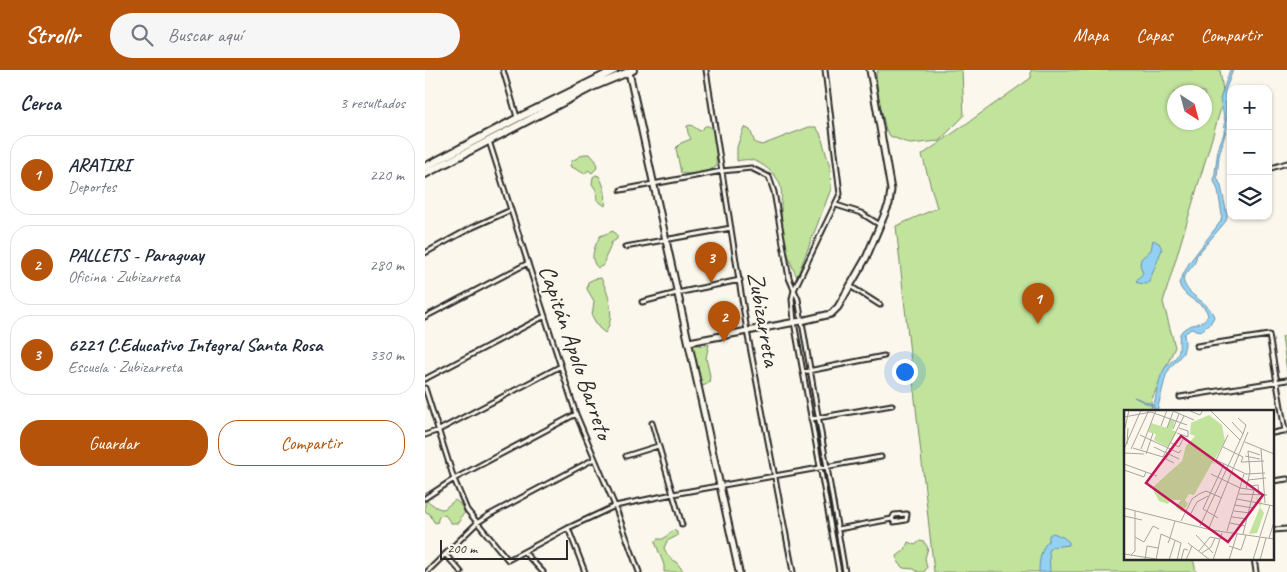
<!DOCTYPE html>
<html lang="es">
<head>
<meta charset="utf-8">
<style>
  :root { --surface:#fff; --page:#f6f6f7; --text:#1f2937; --muted:#747a83; --line:#e0e1e3; --accent:#b45309 }
  body { margin:0; font-family:Caveat,sans-serif; background:var(--page); color:var(--text) }
  .controls { position:absolute; right:15px; top:15px; display:grid; overflow:hidden; border-radius:10px; box-shadow:0 1px 4px #0004 }
  .controls button { width:45px; height:45px; display:grid; place-items:center; padding:0; border:0; border-bottom:1px solid var(--line); background:var(--surface); color:var(--text); font:25px sans-serif }
  .compass { position:absolute; left:742px; top:15px; width:45px; height:45px; border-radius:50%; background:var(--surface); box-shadow:0 1px 4px #0004; rotate:144deg }
  .scale { position:absolute; left:15px; bottom:12px; width:128px; box-sizing:border-box; padding-left:5px; border:2px solid #2b2b2b; border-top:0; font-size:14px; line-height:18px; white-space:nowrap; color:#2b2b2b; -webkit-text-stroke:4px #fbf7ec; paint-order:stroke }
  .you { position:absolute; left:479px; top:301px; width:18px; height:18px; margin:-12px; border:4px solid #fff; border-radius:50%; background:#1a73e8; box-shadow:0 0 0 8px #1a73e833 }
  .badge { display:grid; place-items:center; width:32px; height:32px; border-radius:50%; background:var(--accent); color:#fff; font-size:16px; font-weight:700 }
  .pin { position:absolute; translate:-50% -41px; filter:drop-shadow(0 1px 2px #0008) }
  .pin::after { content:''; position:absolute; top:26px; width:18px; height:15px; background:inherit; clip-path:polygon(0 0,100% 0,50% 100%) }
  .list { margin:0; padding:0; list-style:none }
  h2 { display:flex; justify-content:space-between; align-items:center; height:65px; margin:0; padding:0 20px; font-size:21px }
  h2 small { font-size:16px; font-weight:400; color:var(--muted) }
  .list li { display:grid; grid-template-columns:32px 1fr auto; gap:15px; align-items:center; box-sizing:border-box; height:80px; margin:0 10px 10px; padding:0 10px; border:1px solid var(--line); border-radius:20px }
  .list b { display:block; font-size:19px; white-space:nowrap }
  .list p { margin:0; font-size:16px; white-space:nowrap; color:var(--muted) }
  .list em { font-size:16px; font-style:normal; color:var(--muted) }
  .actions { display:flex; gap:10px; padding:15px 20px }
  .actions a { flex:1; padding:11px 0; border:1px solid var(--accent); border-radius:20px; text-align:center; font-size:18px; color:var(--accent) }
  .actions .main { background:var(--accent); color:#fff }
  .icon { flex:none; width:28px; height:28px; fill:none; stroke:currentColor; stroke-width:2; stroke-linecap:round; stroke-linejoin:round }
  .map { position:relative; flex:none; width:862px; height:502px; overflow:hidden }
  header { display:flex; align-items:center; gap:30px; box-sizing:border-box; height:70px; padding:0 25px; background:var(--accent); color:#fff }
  header strong { font-size:24px }
  nav { display:flex; gap:28px; margin-inline-start:auto; font-size:18px }
  .search { width:350px; height:45px; background:var(--page); display:flex; align-items:center; gap:12px; box-sizing:border-box; padding:0 18px; border-radius:28px; color:var(--muted); font-size:19px }
  main { display:flex }
  aside { flex:1; background:var(--surface) }
  .map>svg:first-child { display:block }
  .green { fill:#c1e39c; stroke:#768764; fill-rule:evenodd }
  .water { fill:#93d1f4; stroke:#698fa4 }
  .lines { fill:none; stroke-linecap:round; stroke-linejoin:round }
  .street-casing { stroke:#2b2b2b; stroke-width:7 }
  .secondary-casing { stroke:#2b2b2b; stroke-width:9 }
  .highway-casing { stroke:#2b2b2b; stroke-width:10 }
  .street { stroke:#fbf7ec; stroke-width:3 }
  .secondary { stroke:#fbf7ec; stroke-width:5 }
  .highway { stroke:#fbf7ec; stroke-width:6 }
  .labels { text-anchor:middle; dominant-baseline:central; stroke-width:4.5; stroke-linejoin:round; paint-order:stroke }
  .street-label { font-size:24px; fill:#2b2b2b; stroke:#fbf7ec }
  .inset-road { fill:none; stroke:#a8a59f; stroke-width:1 }
  .view { fill:#c2185b; fill-opacity:0.15; stroke:#c2185b; stroke-width:2.5 }
  .inset-edge { fill:none; stroke:#2b2b2b; stroke-width:2.5 }
</style>
</head>
<body>
<header>
<strong>Strollr</strong>
<div class="search"><svg class="icon" aria-label="search" viewBox="0 0 24 24"><circle cx="10" cy="10" r="6"/><path d="M15 15l6 6"/></svg>Buscar aquí</div>
<nav><a>Mapa</a><a>Capas</a><a>Compartir</a></nav>
</header>
<main>
<aside>
<h2>Cerca<small>3 resultados</small></h2>
<ul class="list">
<li><span class="badge">1</span><div><b>ARATIRI</b><p>Deportes</p></div><em>220 m</em></li>
<li><span class="badge">2</span><div><b>PALLETS - Paraguay</b><p>Oficina · Zubizarreta</p></div><em>280 m</em></li>
<li><span class="badge">3</span><div><b>6221 C.Educativo Integral Santa Rosa</b><p>Escuela · Zubizarreta</p></div><em>330 m</em></li>
</ul>
<div class="actions"><a class="main">Guardar</a><a>Compartir</a></div>
</aside>
<div class="map">
<svg width="862" height="502" viewBox="0 0 862 502">
  <rect width="100%" height="100%" fill="#fbf7ec"/>
  <filter id="ink" filterUnits="userSpaceOnUse"><feTurbulence type="fractalNoise" baseFrequency=".02" numOctaves="2"/><feDisplacementMap in="SourceGraphic" scale="10" xChannelSelector="R" yChannelSelector="G"/><feConvolveMatrix kernelMatrix="1 2 1 2 8 2 1 2 1" color-interpolation-filters="sRGB"/></filter>
  <g filter="url(#ink)">
    <!-- green -->
    <path class="green" d="M453 0H537L539 46 514 71 485 74 465 66 461 60 453 26 451 4Z
      M606 0H795L799 28 738 232 750 277 726 331 727 341H701V488H768L771 502H509L471 156 512 138 497 85 606 8ZM749 22H779V52H749Z
      M266 55 275 61 280 56H284C294 65 291 84 291 97 282 102 267 106 256 103L251 78 256 73 266 69 263 63 262 56Z
      M319 57 325 60 330 73 337 75 384 57H391L395 63 405 97 406 119 372 207C362 187 356 161 356 139 356 129 358 121 354 112 350 103 337 93 327 90 323 89 316 90 312 91V77Z
      M159 84H165L171 91 172 98 167 103 163 100 160 104 145 96 147 91Z
      M171 105 174 106C179 115 182 126 180 136L172 130 171 120 167 114 168 107Z
      M188 161 192 166V169L186 173C185 182 179 186 179 195L173 198C163 189 170 176 175 166Z
      M176 208C184 224 191 248 180 263L174 258 167 246 169 231 162 219 163 212 169 209Z
      M862 266V301L857 267Z
      M270 274 277 276 284 274 281 288 285 306 284 313 278 316C271 306 273 292 263 283L267 275Z
      M30 430 35 434 40 443 35 447 36 450 34 453H26L20 445 14 446 12 453 9 452 4 443 0 442V431C8 432 9 439 19 439Z
      M249 460 252 462V466L242 471 239 478 243 486 252 493 259 502H239V495L230 472 232 469H238Z
      M495 471 499 472 503 478 500 488 502 498 499 502H493L489 499 478 498 473 493 472 486 480 480 483 472 490 475Z"/>
    <!-- water -->
    <path class="water" d="M805 0H808L800 21 802 57 794 86 792 107 796 116 802 145 801 151 772 185 769 194 758 208C760 227 784 230 789 247L785 254 776 261 766 259 759 264 760 274 758 283 745 298 741 305 732 341H729V337L709 327 729 335C731 325 734 306 740 298 744 292 751 290 753 283 756 276 752 266 757 261 765 252 777 257 783 245 781 232 758 230 754 213L764 193 796 151 797 145 793 120 789 111 793 79 799 63 800 51 795 29Z
      M728 170 734 173 737 179 724 212 721 214 713 213 711 211 718 203 715 195 716 189 726 180Z
      M628 463 638 467 644 472V475L626 477 624 481 625 502H614C614 491 616 478 624 470V465Z"/>
    <g class="lines">
      <defs>
        <path id="street" d="M78 0 92 47
          M281 0 322 261 368 502
          M400 0 415 124 369 220 367 229 369 252 414 502
          M64 71 151 344 190 436 214 502
          M843 99 862 93
          M196 120 297 101 317 99 326 98 344 107 349 122 364 208 373 229 420 502
          M411 135 436 143 455 155
          M200 177 306 158
          M0 183 46 158 86 140
          M425 216 455 235
          M217 232 252 223 315 210
          M0 247 103 193
          M772 276 844 265 860 361
          M378 302 459 286
          M0 309 120 246
          M0 318 29 409 42 440 83 490 143 458 190 436 248 424 456 387
          M755 327 862 310
          M386 349 467 335
          M227 353 257 455
          M848 363 862 360
          M0 365 14 360 136 296
          M201 386 233 376
          M848 411 862 409
          M0 428 29 409 151 344
          M143 458 160 502
          M413 459 467 449 469 452 481 450 482 444 469 445 467 449
          M848 460 862 459
          M99 482 118 502
          M20 484 36 502
          M829 488 831 502
          M2 502 52 453 64 445 169 389"/>
        <path id="secondary" d="M204 2 314 502
          M264 272 376 251 406 244 413 237 441 188 464 134 466 120 445 0"/>
        <path id="highway" d="M0 97 93 48 190 0
          M0 104 165 18 208 0"/>
      </defs>
      <!-- street casing -->
      <use href="#street" class="street-casing"/>
      <!-- secondary casing -->
      <use href="#secondary" class="secondary-casing"/>
      <!-- highway casing -->
      <use href="#highway" class="highway-casing"/>
      <!-- street -->
      <use href="#street" class="street"/>
      <!-- secondary -->
      <use href="#secondary" class="secondary"/>
      <!-- highway -->
      <use href="#highway" class="highway"/>
    </g>
  </g>
  <g class="labels">
    <!-- street labels -->
    <g class="street-label">
      <text transform="translate(339 249) rotate(80)">Zubizarreta</text>
      <text transform="translate(151 282) rotate(71)">Capitán Apolo Barreto</text>
    </g>
  </g>
  <!-- overview -->
  <g transform="translate(699 340)">
    <rect width="150" height="150" fill="#fbf7ec"/>
    <path d="M85 5 98 15 101 31 89 52 93 54 88 53 70 85 65 84 61 90 64 94 58 102 52 97 57 90H47L44 94 35 91 28 78 58 51 62 36 71 26 66 24 67 13ZM46 9 51 11 48 20 53 22 44 37 30 30 32 24 24 22 27 13 43 18ZM132 87 138 92 136 97 140 103 133 123 125 124 136 97Z" fill="#c1e39c"/>
    <path class="inset-road" d="M64 0 76 5 79 0M86 0 116 30M49 1 70 10M0 7 27 2 63 15M108 12 119 24M37 16 43 0M1 18 5 0M43 18 49 2M49 19 55 4M53 23 64 27V21L55 18M16 25 55 43 57 40M104 25 92 50 122 64 141 63M121 32 150 44M47 33 55 37 60 27M3 34 4 18M30 37 55 49M99 37 119 47 117 52 140 51M9 38 39 47 60 6M0 39 17 0M7 39 25 0M17 39 32 0M47 39 42 49 50 53M137 39 141 93M0 43 20 44M22 44 29 23M121 46 136 49M0 54 33 66M0 60 20 67 22 62M87 64 116 78 130 80 119 124M124 70 142 68M127 76 134 75 135 85M122 79 126 62 124 41 136 45M115 84 143 85M113 89 150 96M111 95 129 98M0 98 87 120 150 129M110 101 126 103M66 105 73 92 84 86M0 106 18 110M108 107 123 109M94 108 79 99 100 54M51 111 46 128 57 133 53 150M57 111 68 89 75 84 82 81 98 88M106 113 121 116M76 116 119 24 122 15 114 8M85 118 124 22M103 121 120 64M72 125 89 143M136 126 146 95M11 127 20 132 29 116 35 119M145 128 150 112M64 133 86 150M105 136 117 140 122 125M75 141 86 127 96 129M78 143 87 137 91 128M0 144 32 149M7 145 11 141V101M21 150 23 136 34 138M32 150 37 124 46 128 44 133M45 150 51 131M57 150 60 139 64 140M62 150 68 136M89 150 98 123M105 150 113 124M129 150 136 127M136 150 142 128"/>
    <path class="view" d="M57 26 139 85 104 132 22 73Z"/>
    <rect width="150" height="150" class="inset-edge"/>
  </g>
</svg>
<div class="controls">
<button>+</button>
<button>−</button>
<button><svg class="icon" aria-label="layers" viewBox="0 0 24 24"><path d="M12 4l9 5-9 5-9-5zM3 14l9 5 9-5"/></svg></button>
</div>
<svg class="compass" viewBox="-18 -18 36 36"><path d="M0-13l5 13h-10z" fill="#e53935"/><path d="M0 13l5-13h-10z" fill="#747a83"/></svg>
<div class="scale">200 m</div>
<div class="you"></div>
<div class="pin badge" style="left:613px;top:254px">1</div>
<div class="pin badge" style="left:299px;top:272px">2</div>
<div class="pin badge" style="left:286px;top:213px">3</div>
</div>
</main>
</body>
</html>
